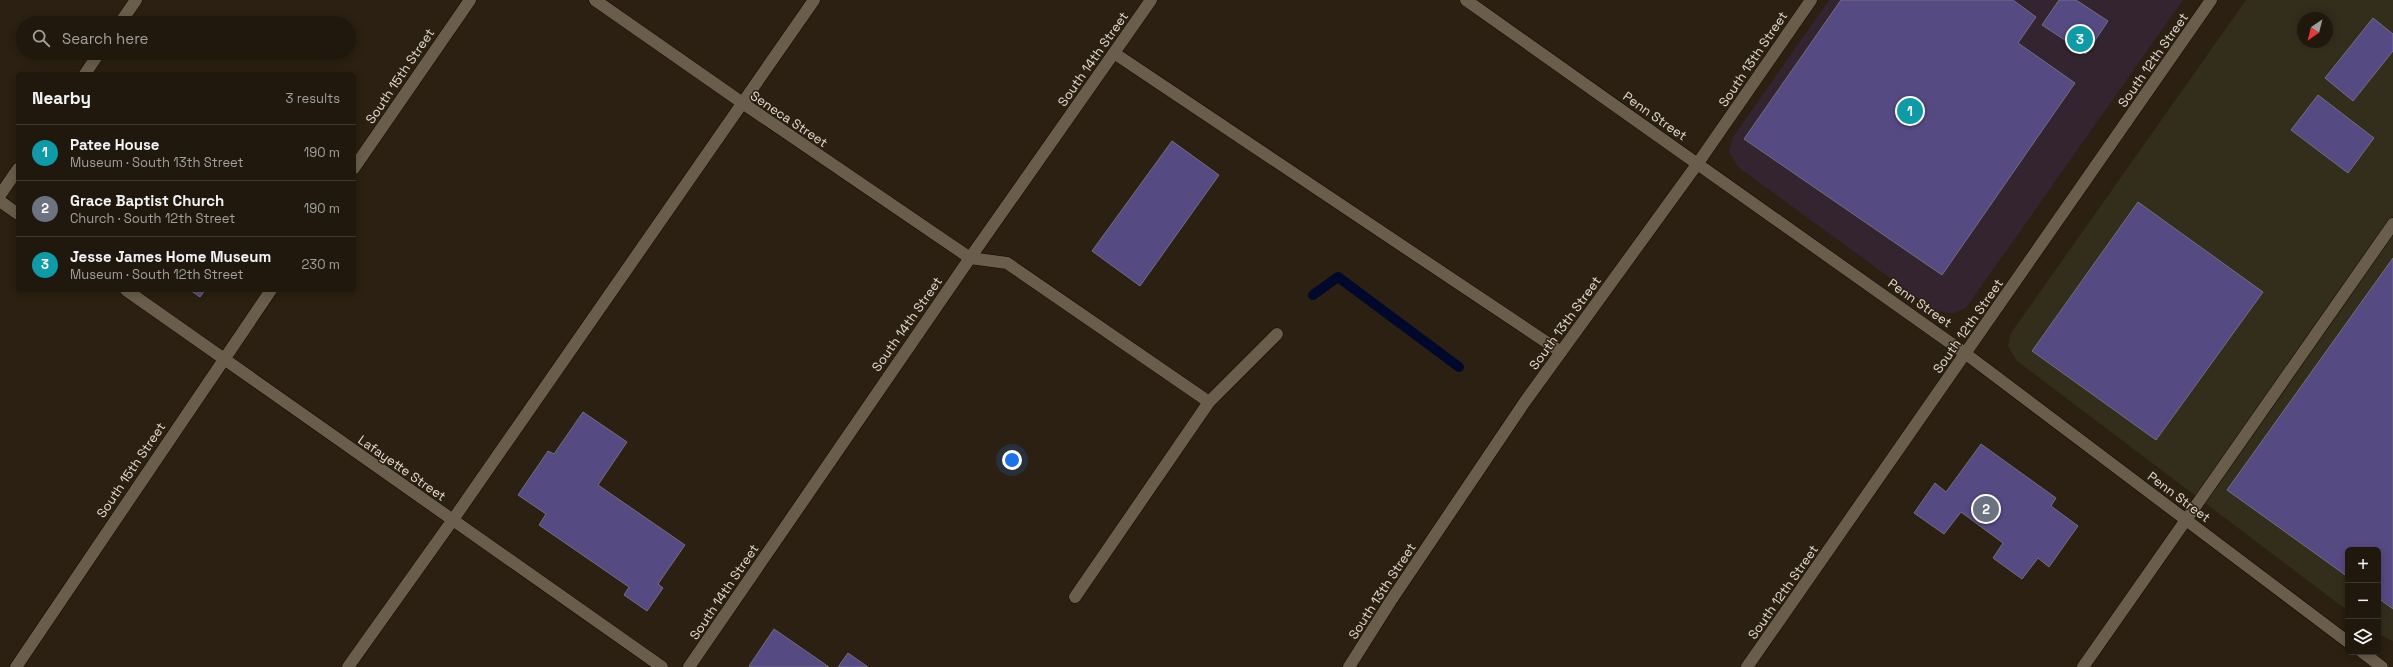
<!DOCTYPE html>
<html lang="en">
<head>
<meta charset="utf-8">
<style>
  :root { --surface:#20180d; --page:#282116; --text:#f1f3f6; --muted:#a2a09d; --line:#3d372e; --accent:#db2777 }
  body { margin:0; font-family:"Space Grotesk",sans-serif; background:var(--page); color:var(--text) }
  .controls { position:absolute; right:12px; bottom:12px; display:grid; overflow:hidden; border-radius:6px; box-shadow:0 2px 10px #0003 }
  .controls button { width:36px; height:36px; display:grid; place-items:center; padding:0; border:0; border-bottom:1px solid var(--line); background:var(--surface); color:var(--text); font:20px sans-serif }
  .compass { position:absolute; left:2297px; top:12px; width:36px; height:36px; border-radius:50%; background:var(--surface); box-shadow:0 2px 10px #0003; rotate:215deg }
  .you { position:absolute; left:1012px; top:460px; width:14px; height:14px; margin:-10px; border:3px solid #fff; border-radius:50%; background:#1a73e8; box-shadow:0 0 0 6px #1a73e833 }
  .badge { display:grid; place-items:center; width:26px; height:26px; border-radius:50%; background:var(--accent); color:#fff; font-size:13px; font-weight:700 }
  .pin { position:absolute; translate:-50% -50%; border:2px solid #fff; box-shadow:0 1px 4px #0006 }
  .list { margin:0; padding:0; list-style:none }
  h2 { display:flex; justify-content:space-between; align-items:center; height:52px; margin:0; padding:0 16px; font-size:17px }
  h2 small { font-size:13px; font-weight:400; color:var(--muted) }
  .list li { display:grid; grid-template-columns:26px 1fr auto; gap:12px; align-items:center; box-sizing:border-box; height:56px; padding:0 16px; border-top:1px solid var(--line) }
  .list b { display:block; font-size:15px; white-space:nowrap }
  .list p { margin:0; font-size:13px; white-space:nowrap; color:var(--muted) }
  .list em { font-size:13px; font-style:normal; color:var(--muted) }
  .icon { flex:none; width:22px; height:22px; fill:none; stroke:currentColor; stroke-width:2; stroke-linecap:round; stroke-linejoin:round }
  .map { position:relative; flex:none; width:2393px; height:667px; overflow:hidden }
  .search { position:absolute; background:var(--surface); box-shadow:0 2px 10px #0003; left:16px; top:16px; width:340px; height:44px; display:flex; align-items:center; gap:10px; box-sizing:border-box; padding:0 14px; border-radius:22px; color:var(--muted); font-size:15px }
  .panel { position:absolute; background:var(--surface); box-shadow:0 2px 10px #0003; left:16px; top:72px; width:340px; height:220px; border-radius:6px }
  .map>svg:first-child { display:block }
  .commercial { fill:#33242f }
  .industrial { fill:#332d1c; fill-rule:evenodd }
  .lines { fill:none; stroke-linecap:round; stroke-linejoin:round }
  .stream { stroke:#00092b; stroke-width:10 }
  .building { fill:#564a83; stroke:#706e81 }
  .lane-casing { stroke:#130900; stroke-width:13 }
  .street-casing { stroke:#130900; stroke-width:13 }
  .lane { stroke:#6a5d4c; stroke-width:12 }
  .street { stroke:#6a5d4c; stroke-width:12 }
  .labels { text-anchor:middle; dominant-baseline:central; stroke-width:3; stroke-linejoin:round; paint-order:stroke }
  .street-label { font-size:13px; fill:#e3dbd2; stroke:#2b2011 }
</style>
</head>
<body>
<div class="map">
<svg width="2393" height="667" viewBox="0 0 2393 667">
  <rect width="100%" height="100%" fill="#2b2011"/>
  <!-- commercial -->
  <path class="commercial" d="M1829 0H2183L1966 308 1952 314 1934 310 1738 167 1729 152 1733 137Z"/>
  <!-- industrial -->
  <path class="industrial" d="M2246 0H2393V641L2378 634V550H2348V611L2017 361 2008 346 2011 333ZM2303 18H2327V42H2303Z"/>
  <g class="lines">
    <!-- stream -->
    <path class="stream" d="M1313 295 1338 277 1459 367"/>
  </g>
  <!-- building -->
  <path class="building" d="M1841 0H2013L2036 17 2018 43 2075 83 1942 275 1744 139Z
    M2059 0H2076L2108 21 2086 54 2042 25Z
    M2373 18 2393 34V51L2353 101 2325 78Z
    M2318 95 2374 138 2348 173 2291 130Z
    M1172 141 1219 175 1140 286 1092 251Z
    M2138 202 2263 292 2156 440 2032 351Z
    M2393 258V609L2378 598V550H2348V577L2227 490Z
    M190 290H205L200 297Z
    M583 412 627 442 598 485 685 545 658 584 663 588 647 611 624 595 629 587 539 525 546 514 518 495 548 451 554 454Z
    M1981 444 2056 498 2051 506 2078 526 2049 567 2038 558 2022 579 1993 558 2003 543 1961 512 1944 534 1914 513 1935 483 1946 492Z
    M774 629 829 667H750L749 666Z
    M848 653 868 667H838Z"/>
  <g class="lines">
    <defs>
      <path id="lane" d="M120 23 136 0
        M1114 53 1561 352
        M85 74 99 53
        M0 195 18 169
        M970 258 1007 263 1209 402
        M1075 597 1209 402 1277 334
        M348 667 452 521 814 0
        M2083 667 2393 224"/>
      <path id="street" d="M595 0 744 104 970 258
        M1466 0 1966 354 2348 642
        M354 168 470 0
        M0 201 18 214
        M126 290 662 667
        M2362 652 2382 667
        M16 667 271 290
        M689 667 970 258 1151 0
        M1349 667 1390 602 1524 403 1698 163 1811 0
        M1747 667 2211 0"/>
    </defs>
    <!-- lane casing -->
    <use href="#lane" class="lane-casing"/>
    <!-- street casing -->
    <use href="#street" class="street-casing"/>
    <!-- lane -->
    <use href="#lane" class="lane"/>
    <!-- street -->
    <use href="#street" class="street"/>
  </g>
  <g class="labels">
    <!-- street labels -->
    <g class="street-label">
      <text transform="translate(1093 59) rotate(-55)">South 14th Street</text>
      <text transform="translate(1753 59) rotate(-56)">South 13th Street</text>
      <text transform="translate(2153 60) rotate(-55)">South 12th Street</text>
      <text transform="translate(400 76) rotate(-56)">South 15th Street</text>
      <text transform="translate(1655 116) rotate(35)">Penn Street</text>
      <text transform="translate(789 119) rotate(34)">Seneca Street</text>
      <text transform="translate(1920 303) rotate(35)">Penn Street</text>
      <text transform="translate(1565 323) rotate(-54)">South 13th Street</text>
      <text transform="translate(907 324) rotate(-55)">South 14th Street</text>
      <text transform="translate(1968 326) rotate(-55)">South 12th Street</text>
      <text transform="translate(402 468) rotate(35)">Lafayette Street</text>
      <text transform="translate(131 470) rotate(-56)">South 15th Street</text>
      <text transform="translate(2179 497) rotate(37)">Penn Street</text>
      <text transform="translate(1382 591) rotate(-57)">South 13th Street</text>
      <text transform="translate(724 592) rotate(-56)">South 14th Street</text>
      <text transform="translate(1783 592) rotate(-55)">South 12th Street</text>
    </g>
  </g>
</svg>
<div class="controls">
<button>+</button>
<button>−</button>
<button><svg class="icon" aria-label="layers" viewBox="0 0 24 24"><path d="M12 4l9 5-9 5-9-5zM3 14l9 5 9-5"/></svg></button>
</div>
<svg class="compass" viewBox="-18 -18 36 36"><path d="M0-13l5 13h-10z" fill="#e53935"/><path d="M0 13l5-13h-10z" fill="#a2a09d"/></svg>
<div class="you"></div>
<div class="pin badge" style="left:1910px;top:111px;background:#0f9aa8">1</div>
<div class="pin badge" style="left:1986px;top:509px;background:#6b7280">2</div>
<div class="pin badge" style="left:2080px;top:39px;background:#0f9aa8">3</div>
<div class="search"><svg class="icon" aria-label="search" viewBox="0 0 24 24"><circle cx="10" cy="10" r="6"/><path d="M15 15l6 6"/></svg>Search here</div>
<section class="panel">
<h2>Nearby<small>3 results</small></h2>
<ul class="list">
<li><span class="badge" style="background:#0f9aa8">1</span><div><b>Patee House</b><p>Museum · South 13th Street</p></div><em>190 m</em></li>
<li><span class="badge" style="background:#6b7280">2</span><div><b>Grace Baptist Church</b><p>Church · South 12th Street</p></div><em>190 m</em></li>
<li><span class="badge" style="background:#0f9aa8">3</span><div><b>Jesse James Home Museum</b><p>Museum · South 12th Street</p></div><em>230 m</em></li>
</ul>
</section>
</div>
</body>
</html>
